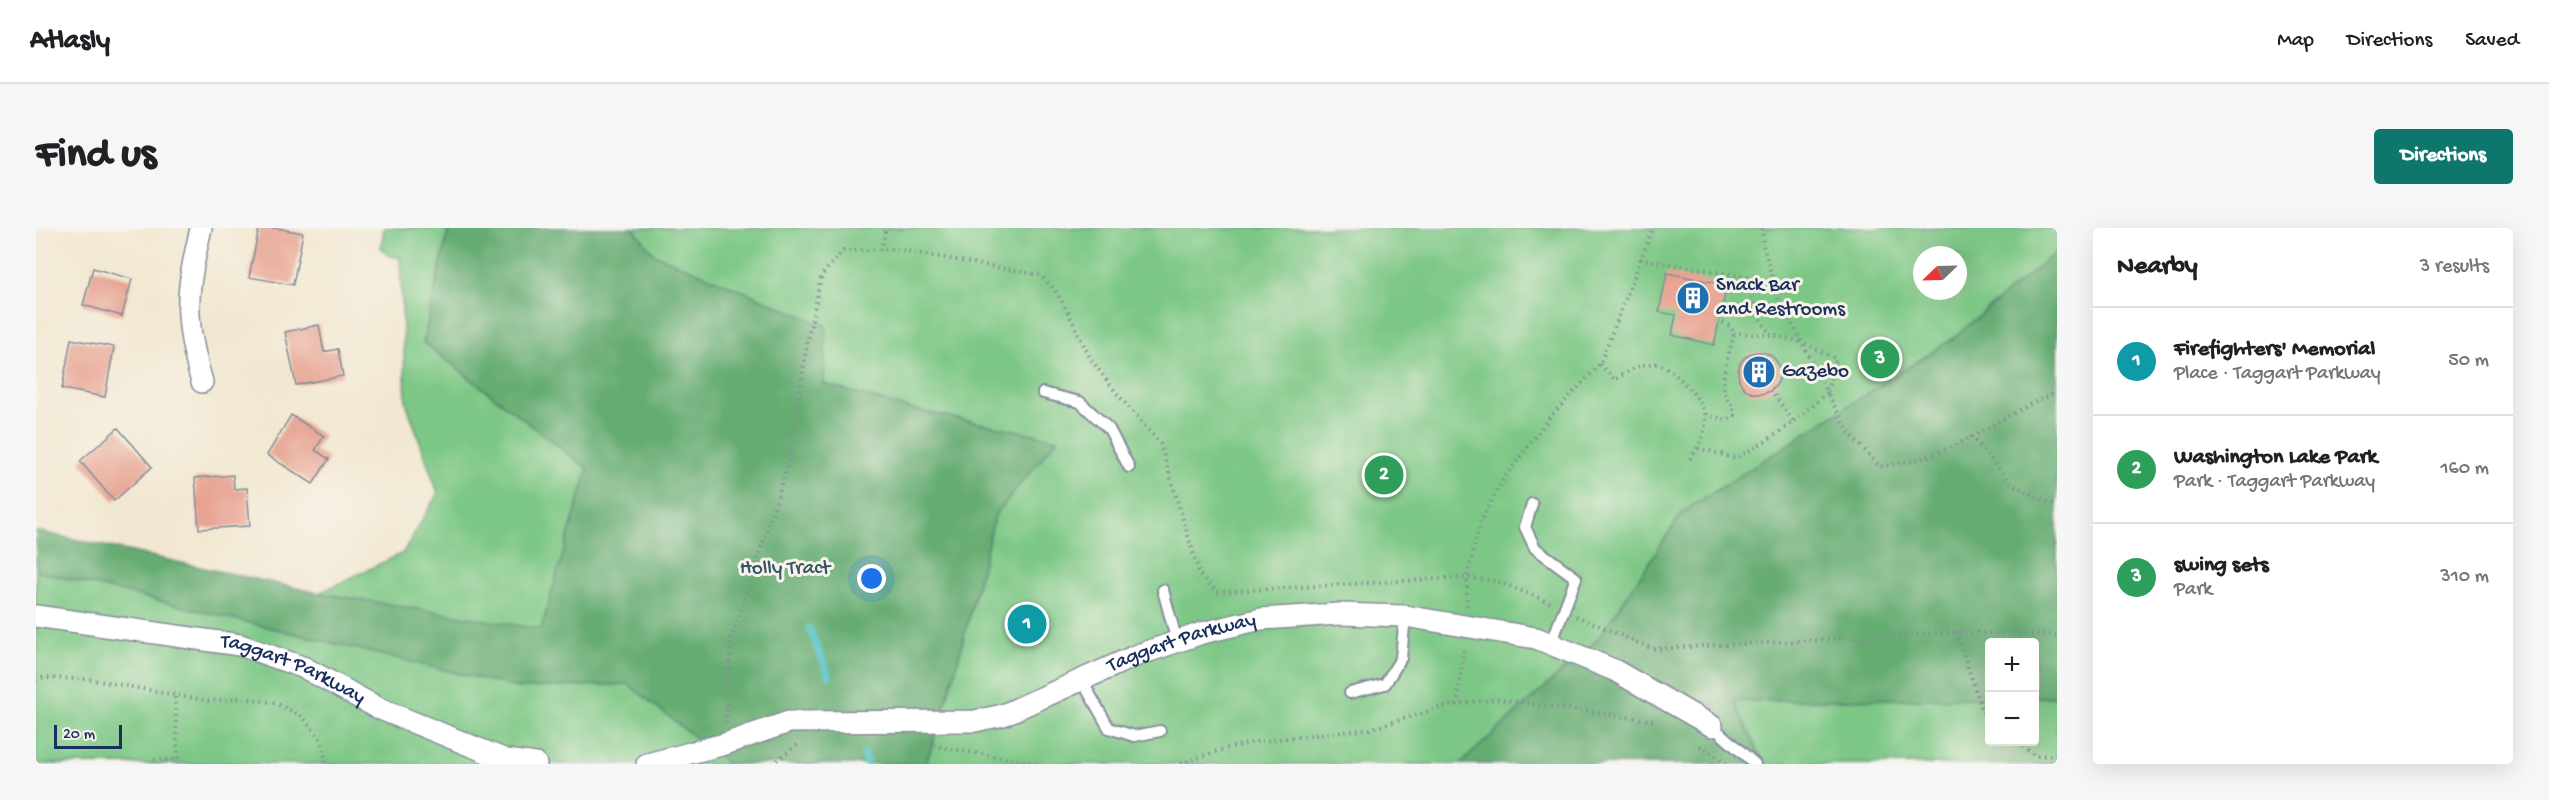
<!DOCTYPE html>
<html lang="en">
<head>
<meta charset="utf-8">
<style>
  :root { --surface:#fff; --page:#f6f6f6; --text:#202124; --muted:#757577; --line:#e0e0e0; --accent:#0f766e }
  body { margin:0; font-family:"Gochi Hand",sans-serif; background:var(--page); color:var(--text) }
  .controls { position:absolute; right:18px; bottom:18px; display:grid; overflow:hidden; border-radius:6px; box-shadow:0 6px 24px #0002 }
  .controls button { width:54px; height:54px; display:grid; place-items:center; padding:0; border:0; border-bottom:2px solid var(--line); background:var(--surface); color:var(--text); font:30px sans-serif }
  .compass { position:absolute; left:1877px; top:18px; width:54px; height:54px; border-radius:50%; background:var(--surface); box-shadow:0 6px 24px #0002; rotate:247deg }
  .scale { position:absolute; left:18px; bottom:15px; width:68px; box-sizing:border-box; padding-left:6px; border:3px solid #1b2f5e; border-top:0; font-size:16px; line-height:21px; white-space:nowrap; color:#1b2f5e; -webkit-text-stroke:4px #f7f3e8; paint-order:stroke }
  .you { position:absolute; left:836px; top:351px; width:21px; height:21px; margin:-15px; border:4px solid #fff; border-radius:50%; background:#1a73e8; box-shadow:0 0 0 9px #1a73e833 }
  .badge { display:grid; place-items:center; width:39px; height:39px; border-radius:50%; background:var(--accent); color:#fff; font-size:20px; font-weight:700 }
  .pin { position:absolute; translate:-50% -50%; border:3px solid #fff; box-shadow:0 2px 6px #0006 }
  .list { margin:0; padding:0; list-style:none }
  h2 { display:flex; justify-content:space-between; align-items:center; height:78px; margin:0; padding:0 24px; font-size:26px }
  h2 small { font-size:20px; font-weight:400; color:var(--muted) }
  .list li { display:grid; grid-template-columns:39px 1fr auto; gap:18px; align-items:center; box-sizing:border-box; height:108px; padding:0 24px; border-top:2px solid var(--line) }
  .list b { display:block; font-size:22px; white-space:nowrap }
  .list p { margin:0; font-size:20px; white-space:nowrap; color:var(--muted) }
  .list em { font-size:20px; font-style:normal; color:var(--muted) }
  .map { position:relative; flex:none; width:2021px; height:536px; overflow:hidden; border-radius:6px }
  header { display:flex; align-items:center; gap:36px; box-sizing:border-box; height:84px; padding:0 30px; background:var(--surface); border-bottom:2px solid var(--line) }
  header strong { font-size:28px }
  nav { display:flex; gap:33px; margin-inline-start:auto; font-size:21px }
  .intro { display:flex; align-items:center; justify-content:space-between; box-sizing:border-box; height:144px; padding:0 36px }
  h1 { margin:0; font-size:42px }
  .button { padding:15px 27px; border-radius:6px; background:var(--accent); color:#fff; font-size:21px; font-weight:700 }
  main { display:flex; gap:36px; padding:0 36px }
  aside { flex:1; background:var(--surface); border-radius:6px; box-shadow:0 6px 24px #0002 }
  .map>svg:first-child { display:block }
  .green { fill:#7cc785; stroke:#4c7b72; stroke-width:1.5; fill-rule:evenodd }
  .forest { fill:#65ac72; stroke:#406e68; stroke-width:1.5 }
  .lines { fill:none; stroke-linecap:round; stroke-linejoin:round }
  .stream { stroke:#56c4ca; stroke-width:7 }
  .building { fill:#e7a291 }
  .lane-casing { stroke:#868c98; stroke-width:14 }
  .street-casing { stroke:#868c98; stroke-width:24 }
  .path { stroke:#868c98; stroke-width:4; stroke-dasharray:1.5 4.5; stroke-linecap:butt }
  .lane { stroke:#fff; stroke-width:10 }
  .street { stroke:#fff; stroke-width:21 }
  .labels { text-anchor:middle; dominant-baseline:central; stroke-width:6; stroke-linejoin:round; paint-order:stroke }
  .poi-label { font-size:21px; fill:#1b2f5e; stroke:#f7f3e8; text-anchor:start }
  .park-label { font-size:21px; fill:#335568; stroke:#f7f3e8 }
  .street-label { font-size:21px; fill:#1b2f5e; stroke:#f7f3e8 }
</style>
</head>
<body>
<header>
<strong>Atlasly</strong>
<nav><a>Map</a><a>Directions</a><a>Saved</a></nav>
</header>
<div class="intro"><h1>Find us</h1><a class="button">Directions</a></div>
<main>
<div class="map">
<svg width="2021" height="536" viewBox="0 0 2021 536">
  <rect width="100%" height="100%" fill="#f7f3e8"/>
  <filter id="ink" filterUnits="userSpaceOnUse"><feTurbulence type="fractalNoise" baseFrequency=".0167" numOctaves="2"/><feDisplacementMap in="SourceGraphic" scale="12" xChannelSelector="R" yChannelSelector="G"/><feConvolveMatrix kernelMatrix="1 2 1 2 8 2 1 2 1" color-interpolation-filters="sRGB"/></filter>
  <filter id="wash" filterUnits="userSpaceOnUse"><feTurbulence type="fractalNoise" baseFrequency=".008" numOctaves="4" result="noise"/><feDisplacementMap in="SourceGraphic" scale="24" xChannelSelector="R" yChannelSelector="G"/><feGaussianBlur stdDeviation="1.35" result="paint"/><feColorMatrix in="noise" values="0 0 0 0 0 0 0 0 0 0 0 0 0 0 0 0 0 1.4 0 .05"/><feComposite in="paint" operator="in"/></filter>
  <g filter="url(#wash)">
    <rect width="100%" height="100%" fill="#f2e8d1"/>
    <!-- green -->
    <path class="green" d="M348 0H413L387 114 552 241 505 402 283 365 367 325 402 265 370 174 364 30 352 27 345 20Z
      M597 0H2021V23L1915 112 1647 284 1562 411 1424 536H890L919 444 959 287 1021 211 874 181 787 156 790 98 618 26ZM1886 27H1922V63H1886Z
      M0 343 483 460 592 456 692 536H0Z
      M1999 469H2021V536H1728L1697 473 1953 470 1954 514H1998Z"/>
    <!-- forest -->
    <path class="forest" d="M413 0H597L618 26 790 98 788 156 874 181 1022 211 959 287 919 444 890 536H692L592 456 483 460 0 343V303L283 365 505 401 552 241 387 114Z
      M2021 23V469H1999L1998 415H1954L1953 470 1698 473 1728 536H1424L1562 411 1647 284 1915 112Z"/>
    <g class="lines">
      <!-- stream -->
      <path class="stream" d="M773 400 793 447
        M828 526 831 536"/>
    </g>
    <g id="blocks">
      <!-- building -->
      <path class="building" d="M223 0H240L267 5 257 57 213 49Z
        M57 40 96 51 86 88 47 77Z
        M1631 45 1691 57 1678 117 1636 107 1640 87 1623 84Z
        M283 97 288 124 302 121 307 148 260 157 249 104Z
        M35 111 78 119 69 169 26 161Z
        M1702 145a21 21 0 1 1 42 0a21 21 0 1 1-42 0Z
        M255 187 288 208 279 222 293 231 277 256 231 227Z
        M82 200 116 239 78 273 44 233Z
        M197 247 198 261 211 260 214 298 163 301 159 250Z"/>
    </g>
  </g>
  <g filter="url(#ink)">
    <use href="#blocks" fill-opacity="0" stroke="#868c98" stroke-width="1.5"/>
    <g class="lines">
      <defs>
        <path id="lane" d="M1007 165 1044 174 1073 201 1093 239
          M1496 276 1489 299 1499 320 1540 350 1515 416
          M1127 362 1141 414
          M1045 451 1073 500 1098 508 1124 503
          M1314 465 1349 456 1365 430 1369 388
          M1676 498 1719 536"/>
        <g id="street">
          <path d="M165 0C150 65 147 89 166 154"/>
          <path id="s1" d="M0 388 204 417 269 440 342 480 470 532 500 536"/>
          <path id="s2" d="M611 536 689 516 753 494 939 493 967 487 1099 428 1166 405 1225 391 1303 386 1369 388 1500 410 1578 442 1676 498"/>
        </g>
      </defs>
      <!-- lane casing -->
      <use href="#lane" class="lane-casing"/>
      <!-- street casing -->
      <use href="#street" class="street-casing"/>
      <!-- path -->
      <path class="path" d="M1726 0 1727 17 1743 73 1766 114 1800 131 1791 165 1814 206 1844 239C1858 236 1872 234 1886 230 1933 217 1975 182 2021 164
        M845 22 850 0
        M1604 31 1725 51 1715 64C1718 81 1724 93 1735 107
        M1564 136 1579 152C1590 144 1606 134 1621 136 1629 137 1639 146 1644 151 1673 179 1678 197 1654 231
        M1735 162 1758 195
        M1670 187 1692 192 1699 187C1699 177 1692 175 1689 166 1683 152 1695 120 1698 105L1694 98 1683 93
        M1935 208 1976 256 2021 279
        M1662 220 1699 230C1736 212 1761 192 1791 165L1766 114 1736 107 1698 105
        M1431 378V349L1445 292 1466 253 1513 190 1564 136 1617 0
        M1540 388 1617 421 1920 404 2021 407
        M1920 404 1947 484 1954 489
        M0 452 7 450 52 451 172 473 206 470 240 475 266 488 286 513 290 536
        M139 469 142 536
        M1421 477 1428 419
        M690 495 695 413 753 233 771 116 785 48 807 23 858 21 1004 47 1019 62 1031 82 1054 130 1082 167 1124 215 1164 347 1181 364 1431 349 1464 354 1515 375
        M1982 514 1999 528 2021 527
        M892 517 1005 536
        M1664 518 1690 535
        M118 532 142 531
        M736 536 764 515
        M1145 536 1187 521 1224 513 1334 501 1410 478 1460 471 1621 493"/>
      <!-- lane -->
      <use href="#lane" class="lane"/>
      <!-- street -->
      <use href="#street" class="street"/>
    </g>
  </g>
  <!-- icons -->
  <defs>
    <symbol id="building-disc" viewBox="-11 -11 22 22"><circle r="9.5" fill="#1f6fb2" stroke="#f7f3e8"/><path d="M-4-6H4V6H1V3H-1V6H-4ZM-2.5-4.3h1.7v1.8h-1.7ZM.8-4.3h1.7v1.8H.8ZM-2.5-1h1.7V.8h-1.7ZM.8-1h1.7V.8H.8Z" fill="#fff"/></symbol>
  </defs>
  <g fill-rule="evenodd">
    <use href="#building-disc" x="1638" y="51" width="38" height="38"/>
    <use href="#building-disc" x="1704" y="125" width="38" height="38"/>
  </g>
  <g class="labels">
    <!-- poi labels -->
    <g class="poi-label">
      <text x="1680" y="58">Snack Bar<tspan x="1680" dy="24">and Restrooms</tspan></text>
      <text x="1746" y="144">Gazebo</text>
    </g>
    <!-- park labels -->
    <g class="park-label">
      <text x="749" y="341">Holly Tract</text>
    </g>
    <!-- street labels -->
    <g class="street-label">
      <text stroke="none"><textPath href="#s2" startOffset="556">Taggart Parkway</textPath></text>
      <text stroke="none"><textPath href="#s1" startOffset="264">Taggart Parkway</textPath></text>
    </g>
  </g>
</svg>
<div class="controls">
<button>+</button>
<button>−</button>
</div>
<svg class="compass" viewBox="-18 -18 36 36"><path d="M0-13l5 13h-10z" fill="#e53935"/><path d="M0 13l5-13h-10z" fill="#757577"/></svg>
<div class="scale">20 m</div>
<div class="you"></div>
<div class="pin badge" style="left:991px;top:396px;background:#0f9aa8">1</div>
<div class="pin badge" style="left:1348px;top:247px;background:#2e9e5b">2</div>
<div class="pin badge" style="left:1844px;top:131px;background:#2e9e5b">3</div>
</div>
<aside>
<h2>Nearby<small>3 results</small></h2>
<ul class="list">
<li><span class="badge" style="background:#0f9aa8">1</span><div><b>Firefighters' Memorial</b><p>Place · Taggart Parkway</p></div><em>50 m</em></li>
<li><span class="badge" style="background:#2e9e5b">2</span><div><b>Washington Lake Park</b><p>Park · Taggart Parkway</p></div><em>160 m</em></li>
<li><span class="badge" style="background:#2e9e5b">3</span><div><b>swing sets</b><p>Park</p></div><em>310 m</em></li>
</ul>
</aside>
</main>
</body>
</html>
